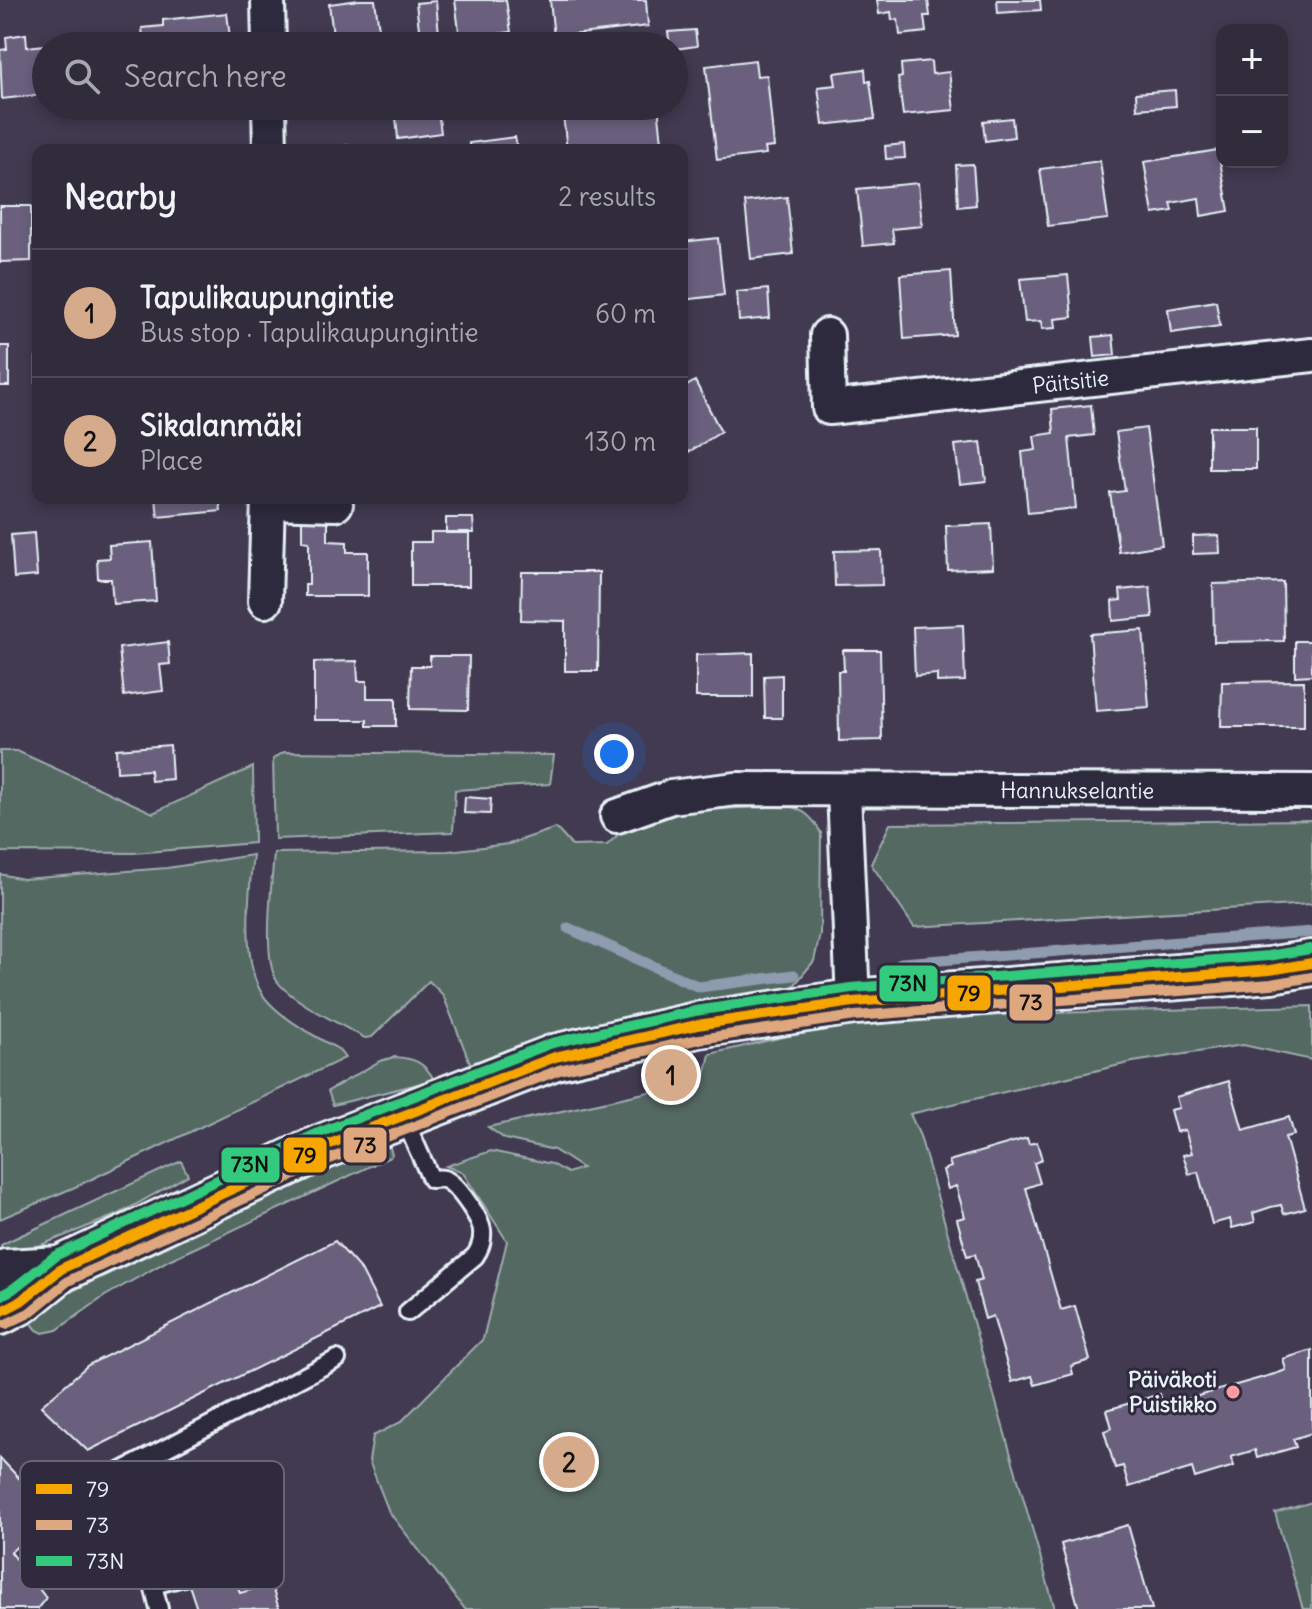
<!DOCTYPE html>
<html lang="en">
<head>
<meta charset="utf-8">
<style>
  :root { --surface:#312c3c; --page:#3d3847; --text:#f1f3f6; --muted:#a8a7af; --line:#4c4856; --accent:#d6ab8b }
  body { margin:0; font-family:Delius,sans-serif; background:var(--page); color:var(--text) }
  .controls { position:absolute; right:24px; top:24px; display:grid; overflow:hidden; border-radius:16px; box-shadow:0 4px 12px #0003 }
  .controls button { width:72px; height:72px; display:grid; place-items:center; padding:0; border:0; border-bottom:2px solid var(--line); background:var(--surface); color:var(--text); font:40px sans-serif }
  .you { position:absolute; left:614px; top:754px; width:28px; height:28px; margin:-20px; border:6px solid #fff; border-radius:50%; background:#1a73e8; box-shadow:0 0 0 12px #1a73e833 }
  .badge { display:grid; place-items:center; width:52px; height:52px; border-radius:50%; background:var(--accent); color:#111; font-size:26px; font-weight:700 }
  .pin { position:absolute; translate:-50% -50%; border:4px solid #fff; box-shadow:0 2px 8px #0006 }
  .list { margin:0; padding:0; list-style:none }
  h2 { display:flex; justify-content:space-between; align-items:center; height:104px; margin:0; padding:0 32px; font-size:34px }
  h2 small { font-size:26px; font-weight:400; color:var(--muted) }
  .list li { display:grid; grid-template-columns:52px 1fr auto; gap:24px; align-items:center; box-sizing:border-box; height:128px; padding:0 32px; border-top:2px solid var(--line) }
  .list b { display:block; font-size:30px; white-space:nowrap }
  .list p { margin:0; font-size:26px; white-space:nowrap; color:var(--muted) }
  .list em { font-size:26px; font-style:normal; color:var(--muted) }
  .icon { flex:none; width:44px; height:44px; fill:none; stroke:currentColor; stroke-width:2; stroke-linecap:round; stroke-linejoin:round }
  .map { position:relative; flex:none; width:1312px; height:1609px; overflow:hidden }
  .search { position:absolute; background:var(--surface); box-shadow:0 4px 12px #0003; left:32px; top:32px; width:656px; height:88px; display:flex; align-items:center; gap:20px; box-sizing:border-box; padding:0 28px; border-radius:44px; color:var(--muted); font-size:30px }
  .panel { position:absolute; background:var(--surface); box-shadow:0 4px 12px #0003; left:32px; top:144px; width:656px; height:360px; border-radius:16px }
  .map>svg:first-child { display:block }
  .green { fill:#556963; stroke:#9eadae; stroke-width:2 }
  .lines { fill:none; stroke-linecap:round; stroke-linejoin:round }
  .stream { stroke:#8f9bae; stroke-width:11 }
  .building { fill:#6a607e; stroke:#e8f1f8; stroke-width:2 }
  .lane-casing { stroke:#e8f1f8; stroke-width:22 }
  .street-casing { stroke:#e8f1f8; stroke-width:38 }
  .secondary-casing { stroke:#e8f1f8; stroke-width:50 }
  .lane { stroke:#2f2a3d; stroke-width:16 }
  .street { stroke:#2f2a3d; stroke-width:32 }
  .secondary { stroke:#2f2a3d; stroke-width:44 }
  .bus-1-casing { stroke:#2f2a3d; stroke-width:16 }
  .bus-2-casing { stroke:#2f2a3d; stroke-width:16 }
  .bus-3-casing { stroke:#2f2a3d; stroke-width:16 }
  .bus-1 { stroke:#f7a600; stroke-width:10 }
  .bus-2 { stroke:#dfa77e; stroke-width:10 }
  .bus-3 { stroke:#33ca7d; stroke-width:10 }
  .poi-dot { fill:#ff9aa2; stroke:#2f2a3d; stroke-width:3 }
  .labels { text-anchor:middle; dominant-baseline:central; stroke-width:6; stroke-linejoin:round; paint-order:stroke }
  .street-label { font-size:22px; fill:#e8f1f8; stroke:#2f2a3d }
  .poi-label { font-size:22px; font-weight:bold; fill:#e8f1f8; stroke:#2f2a3d; text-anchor:end }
  .key { fill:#2f2a3d; stroke:#666675; stroke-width:2 }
  .key-label { font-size:22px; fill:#e8f1f8 }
  .line-badge { stroke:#2f2a3d; stroke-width:3 }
  .pale-badge-label { font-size:22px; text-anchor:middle; font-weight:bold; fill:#111 }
</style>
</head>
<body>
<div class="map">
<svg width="1312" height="1609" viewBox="0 0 1312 1609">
  <rect width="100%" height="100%" fill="#413a50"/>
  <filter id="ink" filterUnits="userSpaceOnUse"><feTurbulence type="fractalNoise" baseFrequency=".0125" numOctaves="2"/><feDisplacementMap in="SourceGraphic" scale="16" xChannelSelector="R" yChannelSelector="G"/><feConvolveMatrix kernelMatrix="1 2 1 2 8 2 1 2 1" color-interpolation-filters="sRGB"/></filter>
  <g filter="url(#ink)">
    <!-- green -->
    <path class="green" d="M0 751H17L153 813 253 767 254 843 134 853 0 852Z
      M284 752 554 755 550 784 455 790 453 832 275 839 273 759Z
      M786 805C804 810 812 816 821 833L820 934 814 961 792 988 673 1010 472 1068 443 995 429 981 372 1037 365 1038C342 1025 291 1001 277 981 262 960 272 881 274 853L448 851 509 844 556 828 572 846 607 845 624 829 679 812Z
      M1312 820V904L914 927 871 864 890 824Z
      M253 855C249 890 242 958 260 990 272 1014 315 1036 338 1049L345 1058 75 1187 0 1219V874L23 879 167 868Z
      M1312 1006V1060L1243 1045 1133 1062 910 1114 920 1136 1055 1609H465L389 1512 369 1461 373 1436 401 1422 483 1339 507 1241 463 1173 446 1166 491 1151 552 1164 568 1173 582 1168 554 1150 505 1139 488 1127 704 1080 710 1054 865 1018Z
      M394 1057C413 1058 425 1062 434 1080L333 1105 328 1091 380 1061Z
      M388 1141 392 1154 390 1157 169 1260 105 1296 57 1330 43 1333 37 1330 24 1314Z
      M181 1161 188 1175 119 1214 1 1261V1245L11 1240Z
      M1312 1502V1609H1303L1275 1513Z"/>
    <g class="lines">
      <!-- stream -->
      <path class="stream" d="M568 928 699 987 794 975
        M901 963 1312 932"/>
    </g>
    <!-- building -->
    <path class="building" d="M359 0H375L380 37 334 43 329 4Z
      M455 0H506L511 32 460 39Z
      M550 0H646L648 26 554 37Z
      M877 0H928L930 16H924L926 32 900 35 898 19 892 20 891 12 879 14Z
      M997 0H1040L1041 10 998 13Z
      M436 1 440 46H421L416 3Z
      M227 13 231 46H144L142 28 163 26V20Z
      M695 30 697 46 674 49V46H670L668 32Z
      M26 34 27 47 72 42V46H46V94L2 99 0 50 7 49 6 37Z
      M755 60 757 76 767 75 774 147 765 148 766 154 717 160 706 66Z
      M931 61 932 74 949 72 954 110 903 115 898 78 902 77 901 64Z
      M865 69 866 82 870 81 875 119 823 125 818 87 836 85 834 73Z
      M1175 90 1176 106 1137 109 1136 93Z
      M562 106H658L662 142 592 150H567Z
      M438 111 441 133 398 139 396 117Z
      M1012 118 1014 137 985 141 983 121Z
      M515 137 517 150H470L469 143Z
      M904 144 905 158 886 159 885 146Z
      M350 145V150H325L324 148Z
      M1218 150 1229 211 1201 216 1199 198 1171 203 1173 211 1153 214 1144 162Z
      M1100 161 1108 219 1048 226 1040 169Z
      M973 164 976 205 958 207 956 165Z
      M918 183 922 226 892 229 894 243 863 246 857 189Z
      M787 197 793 254 751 259 745 202Z
      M0 206H31V261L0 262Z
      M718 238 724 295 682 300V242Z
      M951 271 955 335 904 339 900 275Z
      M1068 275 1072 317 1055 319 1056 328 1042 329 1041 321 1025 322 1020 279Z
      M768 289 770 318 739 321 737 292Z
      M1216 301 1220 326 1171 333 1168 309Z
      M1113 335 1115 355 1095 357 1093 337Z
      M0 346H9V386H0Z
      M36 357H38V421H36Z
      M695 381 721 432 682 456V389Z
      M1091 405 1094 435 1069 438 1076 508 1028 513 1022 452 1036 450 1034 436 1054 433 1052 409Z
      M1209 427H1256V469H1209Z
      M1146 428 1162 545 1119 552 1110 493 1125 491 1116 432Z
      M981 442 986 481 960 484 955 445Z
      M219 498 221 511 158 517 156 499Z
      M446 518H473L474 533H446Z
      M302 521H328V541L347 542V552H368V596H305V585H309V542L302 541Z
      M991 524 993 568 948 570 946 526Z
      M431 532H469V586H411V542H431Z
      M34 533 37 576 14 578 11 535Z
      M1219 535 1220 553 1193 554V536Z
      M152 542 156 601 113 604 111 579H98L97 559 110 558 109 545Z
      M881 550 882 585 835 586 834 551Z
      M522 572H599L598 671H565V621L521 620Z
      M1283 582 1284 641 1214 642 1213 584Z
      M1150 587 1153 617 1113 621 1112 601 1121 600 1120 590Z
      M963 625 965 681 937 682V674L915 676 913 627Z
      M1143 630 1149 707 1096 711 1090 634Z
      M1295 641H1312V675L1295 676Z
      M168 642 170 664 160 665 163 691 124 696 119 648Z
      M843 650H880L882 740 839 741 838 671H844Z
      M753 653V697H696V655Z
      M430 656H469L468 710 410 709 411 666H430Z
      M357 661 358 681H367V698H396V726H367V720H314V662Z
      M782 675V718H765L764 676Z
      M1304 681V727H1221L1222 682Z
      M170 745 172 779 151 781 150 770 117 772 116 749Z
      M465 797 491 799 490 814 464 813Z
      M1229 1081 1243 1130 1289 1117 1294 1135 1285 1137 1305 1208 1284 1214 1281 1205 1271 1207 1253 1213 1255 1222 1232 1228 1230 1219 1212 1224 1198 1172 1189 1174 1183 1155 1192 1153 1185 1130 1176 1132 1170 1110 1179 1108 1176 1097Z
      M1027 1138 1029 1144 1037 1142 1042 1160 1034 1163 1040 1183 1026 1188 1061 1310 1075 1306 1090 1360 1071 1366 1073 1374 1035 1385 1032 1376 1012 1382 993 1316 985 1319 975 1282 982 1280 975 1254 967 1256 957 1219 965 1217 956 1186 948 1189 943 1170 951 1167 949 1161Z
      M335 1241 361 1270 380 1307 88 1451 41 1406 88 1365Z
      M1312 1350V1433L1293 1439 1296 1447 1257 1458 1255 1450 1231 1457 1234 1466 1195 1478 1192 1468 1129 1487 1123 1466 1115 1468 1104 1431 1112 1428 1107 1410 1160 1394 1163 1406 1278 1373 1286 1370 1283 1359Z
      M0 1458 52 1513 11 1552 46 1598 37 1609H0Z
      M1128 1525 1152 1609H1079L1061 1544Z
      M233 1571 240 1593 271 1584 279 1609H197L189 1585Z"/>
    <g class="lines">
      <defs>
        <path id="lane" d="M403 1116 431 1179C436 1179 440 1178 444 1179 457 1183 481 1219 482 1231 483 1241 480 1249 475 1256L408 1312
          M72 1497 337 1359
          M159 1609 153 1585 217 1568"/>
        <g id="street">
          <path d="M268 0 269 46"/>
          <path d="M269 106 270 150"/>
          <path id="s1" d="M827 335 829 408 1312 355"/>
          <path d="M268 502 336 504"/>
          <path d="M265 601 268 498"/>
          <path d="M844 791 853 1002"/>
          <path id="s2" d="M617 816 671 797 736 789 1312 791"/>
        </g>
        <path id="secondary" d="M0 1274 6 1272 61 1269
          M0 1312 21 1301 61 1269 322 1147 555 1057 697 1025 853 1002 1270 970 1312 963"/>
      </defs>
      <!-- lane casing -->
      <use href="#lane" class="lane-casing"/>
      <!-- street casing -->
      <use href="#street" class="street-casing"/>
      <!-- secondary casing -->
      <use href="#secondary" class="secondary-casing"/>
      <!-- lane -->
      <use href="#lane" class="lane"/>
      <!-- street -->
      <use href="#street" class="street"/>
      <!-- secondary -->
      <use href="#secondary" class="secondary"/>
      <defs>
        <path id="bus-1" d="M0 1312 21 1301 61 1269 322 1147 555 1057 697 1025 853 1002 1270 970 1312 963"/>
        <path id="bus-2" d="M6 1324 29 1313 68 1281 327 1160 559 1070 700 1039 855 1016 1271 984 1312 977"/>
        <path id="bus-3" d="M0 1296 13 1289 55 1256 316 1134 552 1043 695 1011 851 988 1268 956 1310 949"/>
      </defs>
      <!-- bus-1 casing -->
      <use href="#bus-1" class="bus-1-casing"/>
      <!-- bus-2 casing -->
      <use href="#bus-2" class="bus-2-casing"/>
      <!-- bus-3 casing -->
      <use href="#bus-3" class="bus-3-casing"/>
      <!-- bus-1 -->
      <use href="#bus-1" class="bus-1"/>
      <!-- bus-2 -->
      <use href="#bus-2" class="bus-2"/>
      <!-- bus-3 -->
      <use href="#bus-3" class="bus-3"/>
    </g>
  </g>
  <!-- markers -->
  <circle class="poi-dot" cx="1233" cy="1392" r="8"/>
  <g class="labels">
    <!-- street labels -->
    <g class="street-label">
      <text stroke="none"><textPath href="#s1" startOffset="316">Päitsitie</textPath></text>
      <text stroke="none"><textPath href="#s2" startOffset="464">Hannukselantie</textPath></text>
    </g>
    <!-- poi labels -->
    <g class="poi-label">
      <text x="1217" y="1379">Päiväkoti<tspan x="1217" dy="25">Puistikko</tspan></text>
    </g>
  </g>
  <!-- legend -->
  <rect x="20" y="1461" width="264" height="128" rx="12" class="key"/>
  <rect x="36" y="1484" width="36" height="10" fill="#f7a600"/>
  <rect x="36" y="1520" width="36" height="10" fill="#dfa77e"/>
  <rect x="36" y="1556" width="36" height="10" fill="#33ca7d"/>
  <g class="key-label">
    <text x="86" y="1497">79</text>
    <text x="86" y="1533">73</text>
    <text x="86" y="1569">73N</text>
  </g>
  <g class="line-badge">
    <rect x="878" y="964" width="61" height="39" rx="8" fill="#33ca7d"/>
    <rect x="946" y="974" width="46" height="38" rx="8" fill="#f7a600"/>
    <rect x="1008" y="983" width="46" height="39" rx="8" fill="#dfa77e"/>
    <rect x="342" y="1126" width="46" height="38" rx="8" fill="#dfa77e"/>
    <rect x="282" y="1136" width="46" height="38" rx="8" fill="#f7a600"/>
    <rect x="220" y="1146" width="61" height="38" rx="8" fill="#33ca7d"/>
  </g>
  <g class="pale-badge-label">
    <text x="908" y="991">73N</text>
    <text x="969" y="1001">79</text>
    <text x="1031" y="1010">73</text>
    <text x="365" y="1153">73</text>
    <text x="305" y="1163">79</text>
    <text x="250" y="1172">73N</text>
  </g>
</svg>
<div class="controls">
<button>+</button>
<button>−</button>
</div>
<div class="you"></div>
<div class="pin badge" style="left:671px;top:1075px">1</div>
<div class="pin badge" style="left:569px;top:1462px">2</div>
<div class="search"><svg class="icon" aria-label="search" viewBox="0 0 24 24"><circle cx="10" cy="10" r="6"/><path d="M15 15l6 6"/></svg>Search here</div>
<section class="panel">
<h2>Nearby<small>2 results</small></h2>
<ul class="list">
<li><span class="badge">1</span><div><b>Tapulikaupungintie</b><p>Bus stop · Tapulikaupungintie</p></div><em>60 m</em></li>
<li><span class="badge">2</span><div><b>Sikalanmäki</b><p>Place</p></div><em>130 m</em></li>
</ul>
</section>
</div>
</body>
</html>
